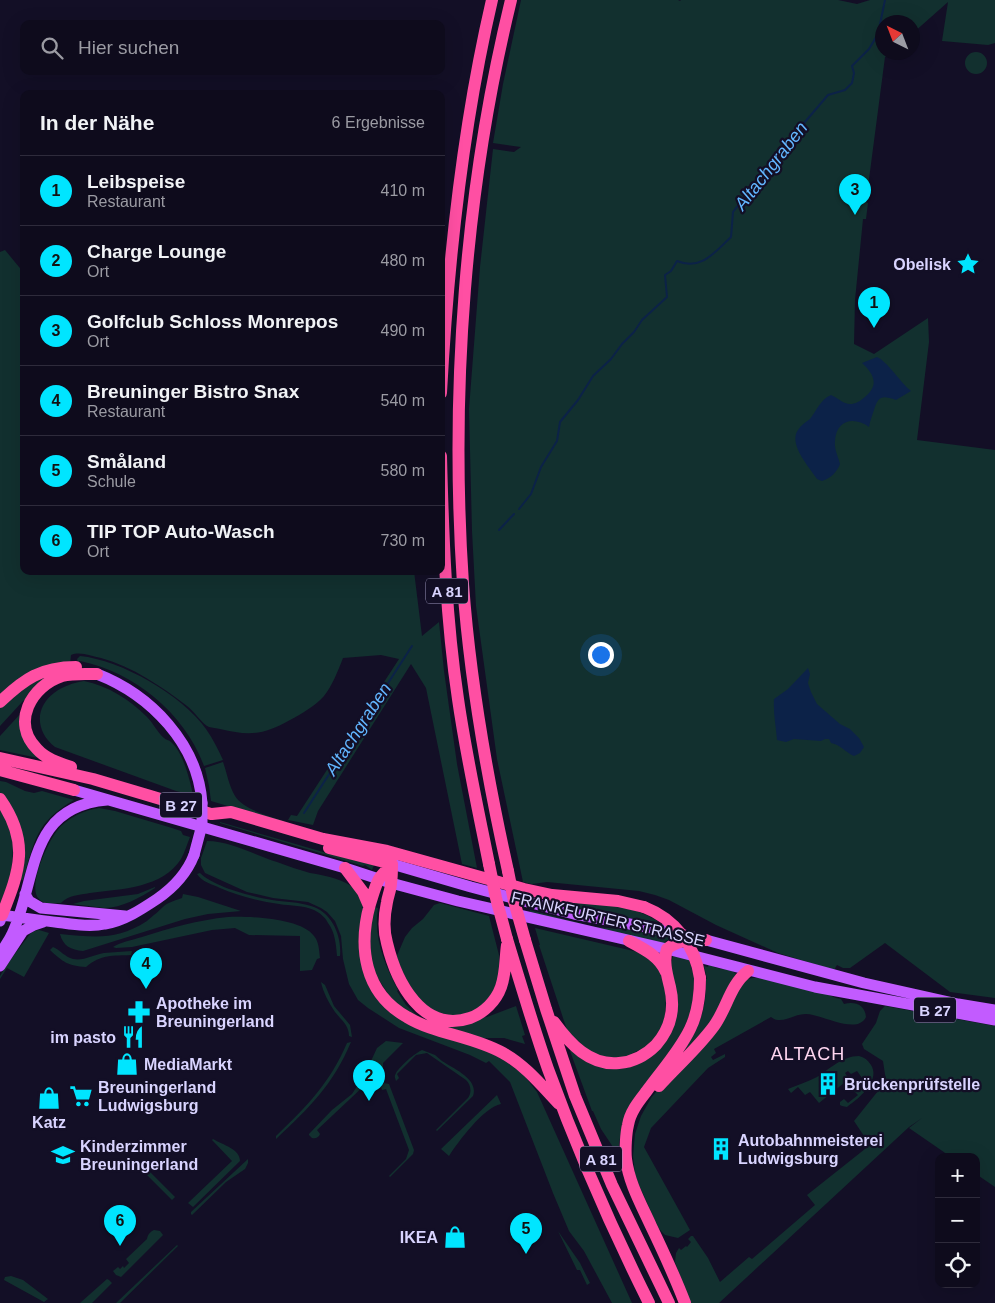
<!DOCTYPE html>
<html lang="de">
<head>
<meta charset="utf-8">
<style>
  :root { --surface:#0e0b1c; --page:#1c1929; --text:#f1f3f6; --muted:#9b9ba3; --line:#2e2b3b; --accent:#00e5ff }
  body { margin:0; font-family:Arial,sans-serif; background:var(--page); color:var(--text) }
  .controls { position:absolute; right:15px; bottom:15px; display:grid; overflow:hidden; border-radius:10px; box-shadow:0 5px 20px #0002 }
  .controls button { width:45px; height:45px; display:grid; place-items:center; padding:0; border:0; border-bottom:1px solid var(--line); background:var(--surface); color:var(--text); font:25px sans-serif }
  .compass { position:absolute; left:875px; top:15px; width:45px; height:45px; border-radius:50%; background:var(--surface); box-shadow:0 5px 20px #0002; rotate:318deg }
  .you { position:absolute; left:600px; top:654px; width:18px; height:18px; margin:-12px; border:4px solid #fff; border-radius:50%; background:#1a73e8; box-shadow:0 0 0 8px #1a73e833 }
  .badge { display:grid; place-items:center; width:32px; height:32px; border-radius:50%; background:var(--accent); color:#111; font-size:16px; font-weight:700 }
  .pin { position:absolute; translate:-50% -41px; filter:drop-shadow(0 1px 2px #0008) }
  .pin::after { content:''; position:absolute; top:26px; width:18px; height:15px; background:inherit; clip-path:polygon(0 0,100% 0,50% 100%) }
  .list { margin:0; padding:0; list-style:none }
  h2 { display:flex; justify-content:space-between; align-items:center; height:65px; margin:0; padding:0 20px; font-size:21px }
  h2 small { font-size:16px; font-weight:400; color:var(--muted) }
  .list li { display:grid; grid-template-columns:32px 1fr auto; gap:15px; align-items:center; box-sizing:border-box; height:70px; padding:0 20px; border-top:1px solid var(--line) }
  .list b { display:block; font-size:19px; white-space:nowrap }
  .list p { margin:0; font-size:16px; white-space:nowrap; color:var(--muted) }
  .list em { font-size:16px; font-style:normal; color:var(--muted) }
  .icon { flex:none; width:28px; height:28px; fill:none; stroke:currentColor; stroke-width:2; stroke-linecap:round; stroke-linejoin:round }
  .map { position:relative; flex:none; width:995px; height:1303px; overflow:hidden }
  .search { position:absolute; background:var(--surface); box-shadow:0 5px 20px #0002; left:20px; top:20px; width:425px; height:55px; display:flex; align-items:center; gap:12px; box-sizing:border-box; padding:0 18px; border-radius:10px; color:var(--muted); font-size:19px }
  .panel { position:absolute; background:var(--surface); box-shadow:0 5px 20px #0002; left:20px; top:90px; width:425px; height:485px; border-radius:10px }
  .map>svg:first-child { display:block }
  .green { fill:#12302f }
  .water { fill:#0c2248 }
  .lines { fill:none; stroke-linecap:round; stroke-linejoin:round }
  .stream { stroke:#0c2248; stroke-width:2 }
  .major { stroke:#c25bff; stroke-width:11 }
  .highway { stroke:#ff4fa3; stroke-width:12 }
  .major-bridge { stroke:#c25bff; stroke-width:11 }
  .highway-bridge { stroke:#ff4fa3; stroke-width:12 }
  .labels { text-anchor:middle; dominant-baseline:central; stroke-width:4.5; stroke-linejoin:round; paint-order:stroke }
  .shield { fill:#130f26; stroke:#9e99be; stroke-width:1 }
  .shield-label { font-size:15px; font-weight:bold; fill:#d9d4ff }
  .poi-label { font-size:16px; font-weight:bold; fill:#d9d4ff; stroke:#130f26; text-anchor:start }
  .street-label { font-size:16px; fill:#d9d4ff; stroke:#130f26 }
  .water-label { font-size:18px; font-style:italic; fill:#62b6ff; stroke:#130f26 }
  .neighbourhood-label { font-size:18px; letter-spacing:1px; fill:#ffd6f0; stroke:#130f26 }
</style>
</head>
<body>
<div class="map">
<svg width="995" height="1303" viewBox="0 0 995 1303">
  <rect width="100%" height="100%" fill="#130f26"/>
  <!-- green -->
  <path class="green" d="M521 0H678L680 1 681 0H838L857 4 870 0H995V43L988 45 942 41 948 2 913 33 912 22H882V52L890 53 885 57 866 202 868 203 866 219H863L855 300 854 344 874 354 928 318 929 342 917 440 995 450V998L950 992 885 943 850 968H843L837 965 834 970 778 953 716 925 669 900 655 895 639 891 547 882 532 884 523 882 497 759 476 606 472 531 469 409 480 267 493 149 514 152 521 147 493 143 503 84Z
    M965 63a11 11 0 1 1 22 0a11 11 0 1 1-22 0Z
    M5 250 24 273V571H414L422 636 439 622 444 671 457 764 477 868 462 864 426 688 411 664 318 811 313 825 288 820 291 815 297 816 399 659 381 655 343 658C338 671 332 686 324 696 315 706 301 714 290 720 264 735 249 736 220 729 217 728 212 728 209 727 202 724 194 711 187 706 161 686 133 667 101 658 91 656 80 651 71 655L70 664 58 668 0 702V252Z
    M80 656C121 660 182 695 206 729 213 739 218 749 223 760L204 766C185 714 135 672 80 661L78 662 77 659Z
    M53 672 27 699 23 701 0 726V707L11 695Z
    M84 681C108 686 129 699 147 717 153 723 158 733 164 738 166 740 169 740 171 742 183 752 190 780 193 795L176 791 55 747C36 732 34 708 54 693 63 686 73 683 84 681Z
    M22 712 38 758 0 750V736Z
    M223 762C227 773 229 786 235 796 244 810 269 816 284 821V823L211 801 209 786 205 768Z
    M0 781 6 782 25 791 34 793 42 791 74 800C35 823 35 840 23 880H20L5 798 0 793Z
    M0 808 7 820 13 841 12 875 0 904Z
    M99 808 115 811 172 828 181 831 183 835 190 837C187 844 185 852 181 859 163 888 121 889 90 893 79 895 69 895 61 903 54 903 44 905 39 899 26 887 50 836 61 826 72 816 85 810 99 808Z
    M220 822 330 854 374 865 372 870 365 865 363 866 220 823Z
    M207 841C231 841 254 855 277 862 288 866 299 870 310 873 322 875 340 878 351 886 360 893 363 903 363 913L377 996 494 1053 523 1074 537 1092 632 1303H612L584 1251 569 1231 553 1193 510 1082 489 1061 486 1063 470 1055 399 1028 368 1008 358 1000 349 984 343 959 341 936 335 921 327 912 321 908 308 902 273 898 247 892 205 873 201 865V858Z
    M200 873C214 887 253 897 272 900 285 902 299 902 311 906 332 912 342 936 340 956H337C336 944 335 932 328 923 325 917 320 913 314 910 303 905 291 906 279 904 259 901 238 896 220 888 212 884 202 882 197 874Z
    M155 887V888C141 897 122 908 104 908 94 907 83 905 73 904L84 901 138 894Z
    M183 894 198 897 241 911 208 914 185 919 83 951C71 950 63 946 60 934 95 937 116 941 147 921 153 916 160 910 164 906 169 902 177 900 182 898Z
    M555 900C589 903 629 902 659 922 624 918 590 911 555 903Z
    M440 903 489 916 499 955 500 968 497 988 476 1012 451 1016 431 1010 414 994 396 958 405 937 412 928 423 919 434 905Z
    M373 907 378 908C373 938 385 965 398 990L397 991 406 1005 419 1017 402 1008 390 997 374 972 368 948Z
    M530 910 595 927 634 930 672 936 669 940 665 941 666 942 669 941 665 944 530 913Z
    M228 917C249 916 301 918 314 936 319 942 319 950 320 958L317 959 312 970 300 971V936L249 935 235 928 212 930 132 947 116 948 113 947C121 942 132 940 142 937 170 928 198 920 228 917Z
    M535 928 642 953 659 967 666 992 665 1022 650 1045 620 1059 593 1055 567 1030 539 945H540Z
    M39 930 49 933 24 977 7 968 0 979V976L8 963 30 934 34 931Z
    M53 947C60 950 65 957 73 959 84 961 93 955 104 953 113 952 122 952 132 951L131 955C113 956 101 954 86 967 68 966 63 962 50 950Z
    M673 956 689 959 694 976 693 1008 680 1036 624 1119 619 1143V1156L601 1129 593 1111H592L570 1051 571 1050 601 1066 664 1041 671 963Z
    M709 964 712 965 714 967C722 970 730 967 736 974L705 1032 677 1057C698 1028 706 1017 706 979H707L704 966 708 967Z
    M753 978H761L824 993 836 998 841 999 844 1004C854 1001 865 1004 866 1017 857 1036 820 1013 805 1014 796 1014 786 1021 778 1020 775 1020 773 1018 771 1017L714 1049 716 1053 711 1057 713 1060 725 1054V1057L708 1068 651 1128 644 1147 690 1230 678 1238 665 1235 661 1231 658 1227 639 1185 635 1174 633 1156 635 1134 641 1116 651 1098 747 979Z
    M321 982 325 985 334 1006 350 1025 352 1037 349 1036C349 1025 341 1020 335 1012 329 1003 323 992 321 982Z
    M516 1006 525 1035 522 1036 525 1044 504 1038H479L443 1026 479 1018 487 1017Z
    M885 1006 995 1026V1187L976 1174V1157H951L909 1128 922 1118 909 1127 719 1303H690L675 1262 676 1253 679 1248 681 1250 686 1246 687 1247 691 1242 688 1239 691 1236H693L708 1258 720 1282 749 1257 752 1259 815 1205 807 1195 870 1145 854 1121 886 1081 883 1061 864 1049 862 1044 876 1023 880 1011Z
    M386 1041 403 1043 383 1063V1068L317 1130 320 1134C319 1137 316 1139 312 1138L309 1135V1134L332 1110 352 1094 365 1074 377 1048Z
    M351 1042C333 1085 309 1108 276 1139V1136C307 1106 330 1083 347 1043Z
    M422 1050 435 1055 442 1061C454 1069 479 1079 473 1096L437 1131 436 1130 468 1098C472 1092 471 1085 466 1080L427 1053 416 1055 397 1074 399 1078 396 1081C395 1077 394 1077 396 1073 400 1066 415 1053 422 1050Z
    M859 1056C864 1057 868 1060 871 1065 881 1081 858 1099 847 1107L842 1106 840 1105V1102L844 1099 848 1103 858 1095 854 1091 865 1082 857 1071 851 1074 848 1071 845 1073 849 1079 819 1103 810 1092 805 1095 798 1087 791 1093 788 1089C797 1085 807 1082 817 1077 830 1069 842 1056 859 1056Z
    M384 1083 389 1084 414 1150 413 1154 390 1177 389 1176 406 1159 409 1150 386 1089 382 1090 381 1087Z
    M497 1095 501 1104C484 1107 458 1142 449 1156L441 1149Z
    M213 1139C223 1145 240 1149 240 1161L193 1207 188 1203 232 1161 212 1140Z
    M248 1159V1163L245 1169 226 1182 192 1215 191 1214V1212Z
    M144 1172H150L175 1197 172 1200Z
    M154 1230 160 1231 163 1235 121 1277 116 1275 113 1271 118 1267 120 1269 123 1266 124 1268 129 1263 126 1259 147 1239C148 1234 150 1232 154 1230Z
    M558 1231 580 1263 590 1283 587 1285 580 1270H577Z
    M177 1245 178 1246 120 1303H116Z
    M11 1276 23 1280 48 1299 44 1302 4 1280 5 1277Z
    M107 1279 109 1280 112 1283 92 1303H80Z"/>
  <!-- water -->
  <path class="water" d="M877 357C887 361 901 383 911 391L896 400C882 395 878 396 874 410 872 416 870 421 869 427 854 416 836 420 835 441 834 449 838 456 840 464 837 472 831 478 822 481L817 479C809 467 788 444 798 430 801 425 806 422 810 419 817 410 820 400 831 395 838 398 844 405 852 404 857 403 862 400 866 396 879 385 874 374 862 363Z
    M808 668 810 674 808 683 811 692 817 704 840 724 850 729 859 738 864 747 860 753 854 756C845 752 841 745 831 743L829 739H825L821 741 794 739 786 742 777 740C776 726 773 713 774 699L788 689Z"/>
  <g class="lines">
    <!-- stream -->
    <path class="stream" d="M519 509 531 494 541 467 557 441 560 422 578 400 593 376 611 359 622 344 634 332 642 320 667 297 665 275 671 271 677 261C701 271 715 252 731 237L733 212 743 199 767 171 775 157 828 95 845 90 852 83 854 73 852 66 869 49 878 34 885 0
      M499 530 514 514
      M304 813 412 646"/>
    <!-- major -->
    <path class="major" d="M97 674C151 695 198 744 202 803
      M74 790 345 868 391 883 458 901 667 949 815 987 995 1020
      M392 864 471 887 574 914 663 930 706 940 864 983 958 1004 995 1010
      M25 894 29 901 41 908 125 916
      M0 921 2 915C23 918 43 921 63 923 77 925 92 927 105 924 124 921 142 909 157 899 173 888 187 873 194 855
      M0 954C4 947 9 941 12 934 38 879 26 807 107 800
      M0 966 23 931 34 925 43 922"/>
    <!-- highway -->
    <path class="highway" d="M441 393C448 261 462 129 492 0
      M441 456C443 537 446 619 458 699 466 755 478 809 489 864
      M0 702C24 679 41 667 76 667
      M0 758 93 779 211 814
      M71 767C59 763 46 759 37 749 11 723 31 686 62 676 73 673 85 674 97 674
      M0 770 74 790
      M0 799C30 842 20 870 2 915
      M212 814 231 812 323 839 387 851 524 889 552 895 618 901 644 907
      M329 848 392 864
      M392 864C388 869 383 873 379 879 375 886 373 895 370 904 358 947 364 993 407 1017 435 1034 473 1036 503 1053 525 1065 542 1086 559 1104
      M392 864C392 870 392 877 391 883 391 889 388 896 387 902 384 916 383 929 387 943 396 981 422 1034 470 1018 484 1013 496 1001 501 987 506 973 505 959 507 945
      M345 868 363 892 369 906
      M508 871C487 777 470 681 463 584 450 391 465 188 511 0
      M507 939C520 982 533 1026 548 1069 577 1149 611 1227 649 1303
      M525 940 546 1009 575 1096 612 1185 669 1303
      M629 941C644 949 659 956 666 972
      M554 1022C570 1044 590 1066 619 1063 633 1062 646 1055 656 1045 671 1028 675 1008 670 987 667 975 663 961 667 949 678 939 692 940 706 940
      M659 1086C677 1066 698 1048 714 1026 727 1008 730 985 748 971
      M685 1303C675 1277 663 1251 651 1226 641 1204 629 1183 626 1159 625 1150 626 1133 628 1125 630 1112 639 1101 646 1092 661 1071 679 1052 690 1029 698 1013 700 996 700 978"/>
    <!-- major-bridge -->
    <path class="major-bridge" d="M194 855 202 825V803"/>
    <!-- highway-bridge -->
    <path class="highway-bridge" d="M489 864 496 898 507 939
      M508 871 514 901 525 940
      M644 907C675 919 695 945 700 978"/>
  </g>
  <!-- icons -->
  <defs>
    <symbol id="sight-bare" viewBox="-9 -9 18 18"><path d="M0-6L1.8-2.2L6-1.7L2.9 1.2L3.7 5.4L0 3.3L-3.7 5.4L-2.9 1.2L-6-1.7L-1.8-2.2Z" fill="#00e5ff" stroke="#130f26" stroke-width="2.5" paint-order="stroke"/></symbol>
    <symbol id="pharmacy-bare" viewBox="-9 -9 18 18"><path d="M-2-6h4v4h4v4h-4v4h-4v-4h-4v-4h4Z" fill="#00e5ff" stroke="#130f26" stroke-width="2.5" paint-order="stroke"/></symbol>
    <symbol id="restaurant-bare" viewBox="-9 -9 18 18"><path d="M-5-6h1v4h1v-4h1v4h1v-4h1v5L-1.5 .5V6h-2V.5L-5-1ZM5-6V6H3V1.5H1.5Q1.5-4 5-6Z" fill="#00e5ff" stroke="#130f26" stroke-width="2.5" paint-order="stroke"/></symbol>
    <symbol id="shop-bare" viewBox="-9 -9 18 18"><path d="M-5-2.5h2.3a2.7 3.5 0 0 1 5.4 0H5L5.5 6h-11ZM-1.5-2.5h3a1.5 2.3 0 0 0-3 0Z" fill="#00e5ff" stroke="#130f26" stroke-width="2.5" paint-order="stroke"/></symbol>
    <symbol id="building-bare" viewBox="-9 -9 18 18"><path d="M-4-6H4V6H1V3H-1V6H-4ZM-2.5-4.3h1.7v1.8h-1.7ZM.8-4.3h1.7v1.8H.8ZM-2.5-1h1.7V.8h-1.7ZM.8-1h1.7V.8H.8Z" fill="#00e5ff" stroke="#130f26" stroke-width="2.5" paint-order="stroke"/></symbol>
    <symbol id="supermarket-bare" viewBox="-9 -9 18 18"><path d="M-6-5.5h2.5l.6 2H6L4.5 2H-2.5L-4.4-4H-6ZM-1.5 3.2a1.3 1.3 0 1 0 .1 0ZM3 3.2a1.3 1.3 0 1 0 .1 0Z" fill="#00e5ff" stroke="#130f26" stroke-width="2.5" paint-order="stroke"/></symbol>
    <symbol id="school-bare" viewBox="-9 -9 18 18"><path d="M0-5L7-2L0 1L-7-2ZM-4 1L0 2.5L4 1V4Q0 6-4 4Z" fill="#00e5ff" stroke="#130f26" stroke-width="2.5" paint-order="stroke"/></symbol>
  </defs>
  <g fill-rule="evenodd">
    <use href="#sight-bare" x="952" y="248" width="32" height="32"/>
    <use href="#pharmacy-bare" x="123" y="996" width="32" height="32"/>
    <use href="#restaurant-bare" x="117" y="1021" width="32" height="32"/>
    <use href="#shop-bare" x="111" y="1048" width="32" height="32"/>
    <use href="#building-bare" x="812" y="1068" width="32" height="32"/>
    <use href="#supermarket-bare" x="65" y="1080" width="32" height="32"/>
    <use href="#shop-bare" x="33" y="1082" width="32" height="32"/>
    <use href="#building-bare" x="705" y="1133" width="32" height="32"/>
    <use href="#school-bare" x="47" y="1139" width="32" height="32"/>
    <use href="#shop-bare" x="439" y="1221" width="32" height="32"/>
  </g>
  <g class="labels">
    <!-- shield labels -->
    <g class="shield">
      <rect x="426" y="578.5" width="42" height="25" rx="4"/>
      <rect x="160" y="792.5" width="42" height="25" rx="4"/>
      <rect x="914" y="997.5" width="42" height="25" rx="4"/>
      <rect x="580" y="1146.5" width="42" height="25" rx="4"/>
    </g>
    <g class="shield-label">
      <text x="447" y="591">A 81</text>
      <text x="181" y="805">B 27</text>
      <text x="935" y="1010">B 27</text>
      <text x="601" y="1159">A 81</text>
    </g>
    <!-- poi labels -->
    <g class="poi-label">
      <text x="951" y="264" text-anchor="end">Obelisk</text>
      <text x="156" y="1003">Apotheke im<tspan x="156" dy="18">Breuningerland</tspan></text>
      <text x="116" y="1037" text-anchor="end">im pasto</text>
      <text x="144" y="1064">MediaMarkt</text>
      <text x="844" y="1084">Brückenprüfstelle</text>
      <text x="98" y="1087">Breuningerland<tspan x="98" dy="18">Ludwigsburg</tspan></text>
      <text x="49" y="1122" text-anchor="middle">Katz</text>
      <text x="738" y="1140">Autobahnmeisterei<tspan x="738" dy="18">Ludwigsburg</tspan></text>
      <text x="80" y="1146">Kinderzimmer<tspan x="80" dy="18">Breuningerland</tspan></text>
      <text x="438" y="1237" text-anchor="end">IKEA</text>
    </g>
    <!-- street labels -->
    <g class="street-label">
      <text transform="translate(608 919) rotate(13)">FRANKFURTER STRASSE</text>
    </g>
    <!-- water labels -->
    <g class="water-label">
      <text transform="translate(771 166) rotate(-52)">Altachgraben</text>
      <text transform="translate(358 729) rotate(-57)">Altachgraben</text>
    </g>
    <!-- neighbourhood labels -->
    <g class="neighbourhood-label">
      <text x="808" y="1054">ALTACH</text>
    </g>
  </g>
</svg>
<div class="controls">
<button>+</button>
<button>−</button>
<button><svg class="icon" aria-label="locate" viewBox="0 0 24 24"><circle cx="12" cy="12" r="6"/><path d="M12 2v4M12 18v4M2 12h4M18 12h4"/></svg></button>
</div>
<svg class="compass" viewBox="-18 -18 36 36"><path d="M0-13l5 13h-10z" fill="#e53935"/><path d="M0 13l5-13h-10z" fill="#9b9ba3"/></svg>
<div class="you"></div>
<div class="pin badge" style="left:874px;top:328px">1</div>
<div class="pin badge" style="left:369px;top:1101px">2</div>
<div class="pin badge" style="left:855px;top:215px">3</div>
<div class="pin badge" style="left:146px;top:989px">4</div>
<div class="pin badge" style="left:526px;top:1254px">5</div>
<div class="pin badge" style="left:120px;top:1246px">6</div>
<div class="search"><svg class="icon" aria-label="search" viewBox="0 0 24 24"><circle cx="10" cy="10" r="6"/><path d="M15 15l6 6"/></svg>Hier suchen</div>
<section class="panel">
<h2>In der Nähe<small>6 Ergebnisse</small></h2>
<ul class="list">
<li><span class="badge">1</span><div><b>Leibspeise</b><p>Restaurant</p></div><em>410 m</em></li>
<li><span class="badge">2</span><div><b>Charge Lounge</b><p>Ort</p></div><em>480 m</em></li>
<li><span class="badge">3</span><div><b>Golfclub Schloss Monrepos</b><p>Ort</p></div><em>490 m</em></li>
<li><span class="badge">4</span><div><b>Breuninger Bistro Snax</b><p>Restaurant</p></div><em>540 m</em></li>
<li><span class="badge">5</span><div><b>Småland</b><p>Schule</p></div><em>580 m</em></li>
<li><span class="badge">6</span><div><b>TIP TOP Auto-Wasch</b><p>Ort</p></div><em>730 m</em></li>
</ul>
</section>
</div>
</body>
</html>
